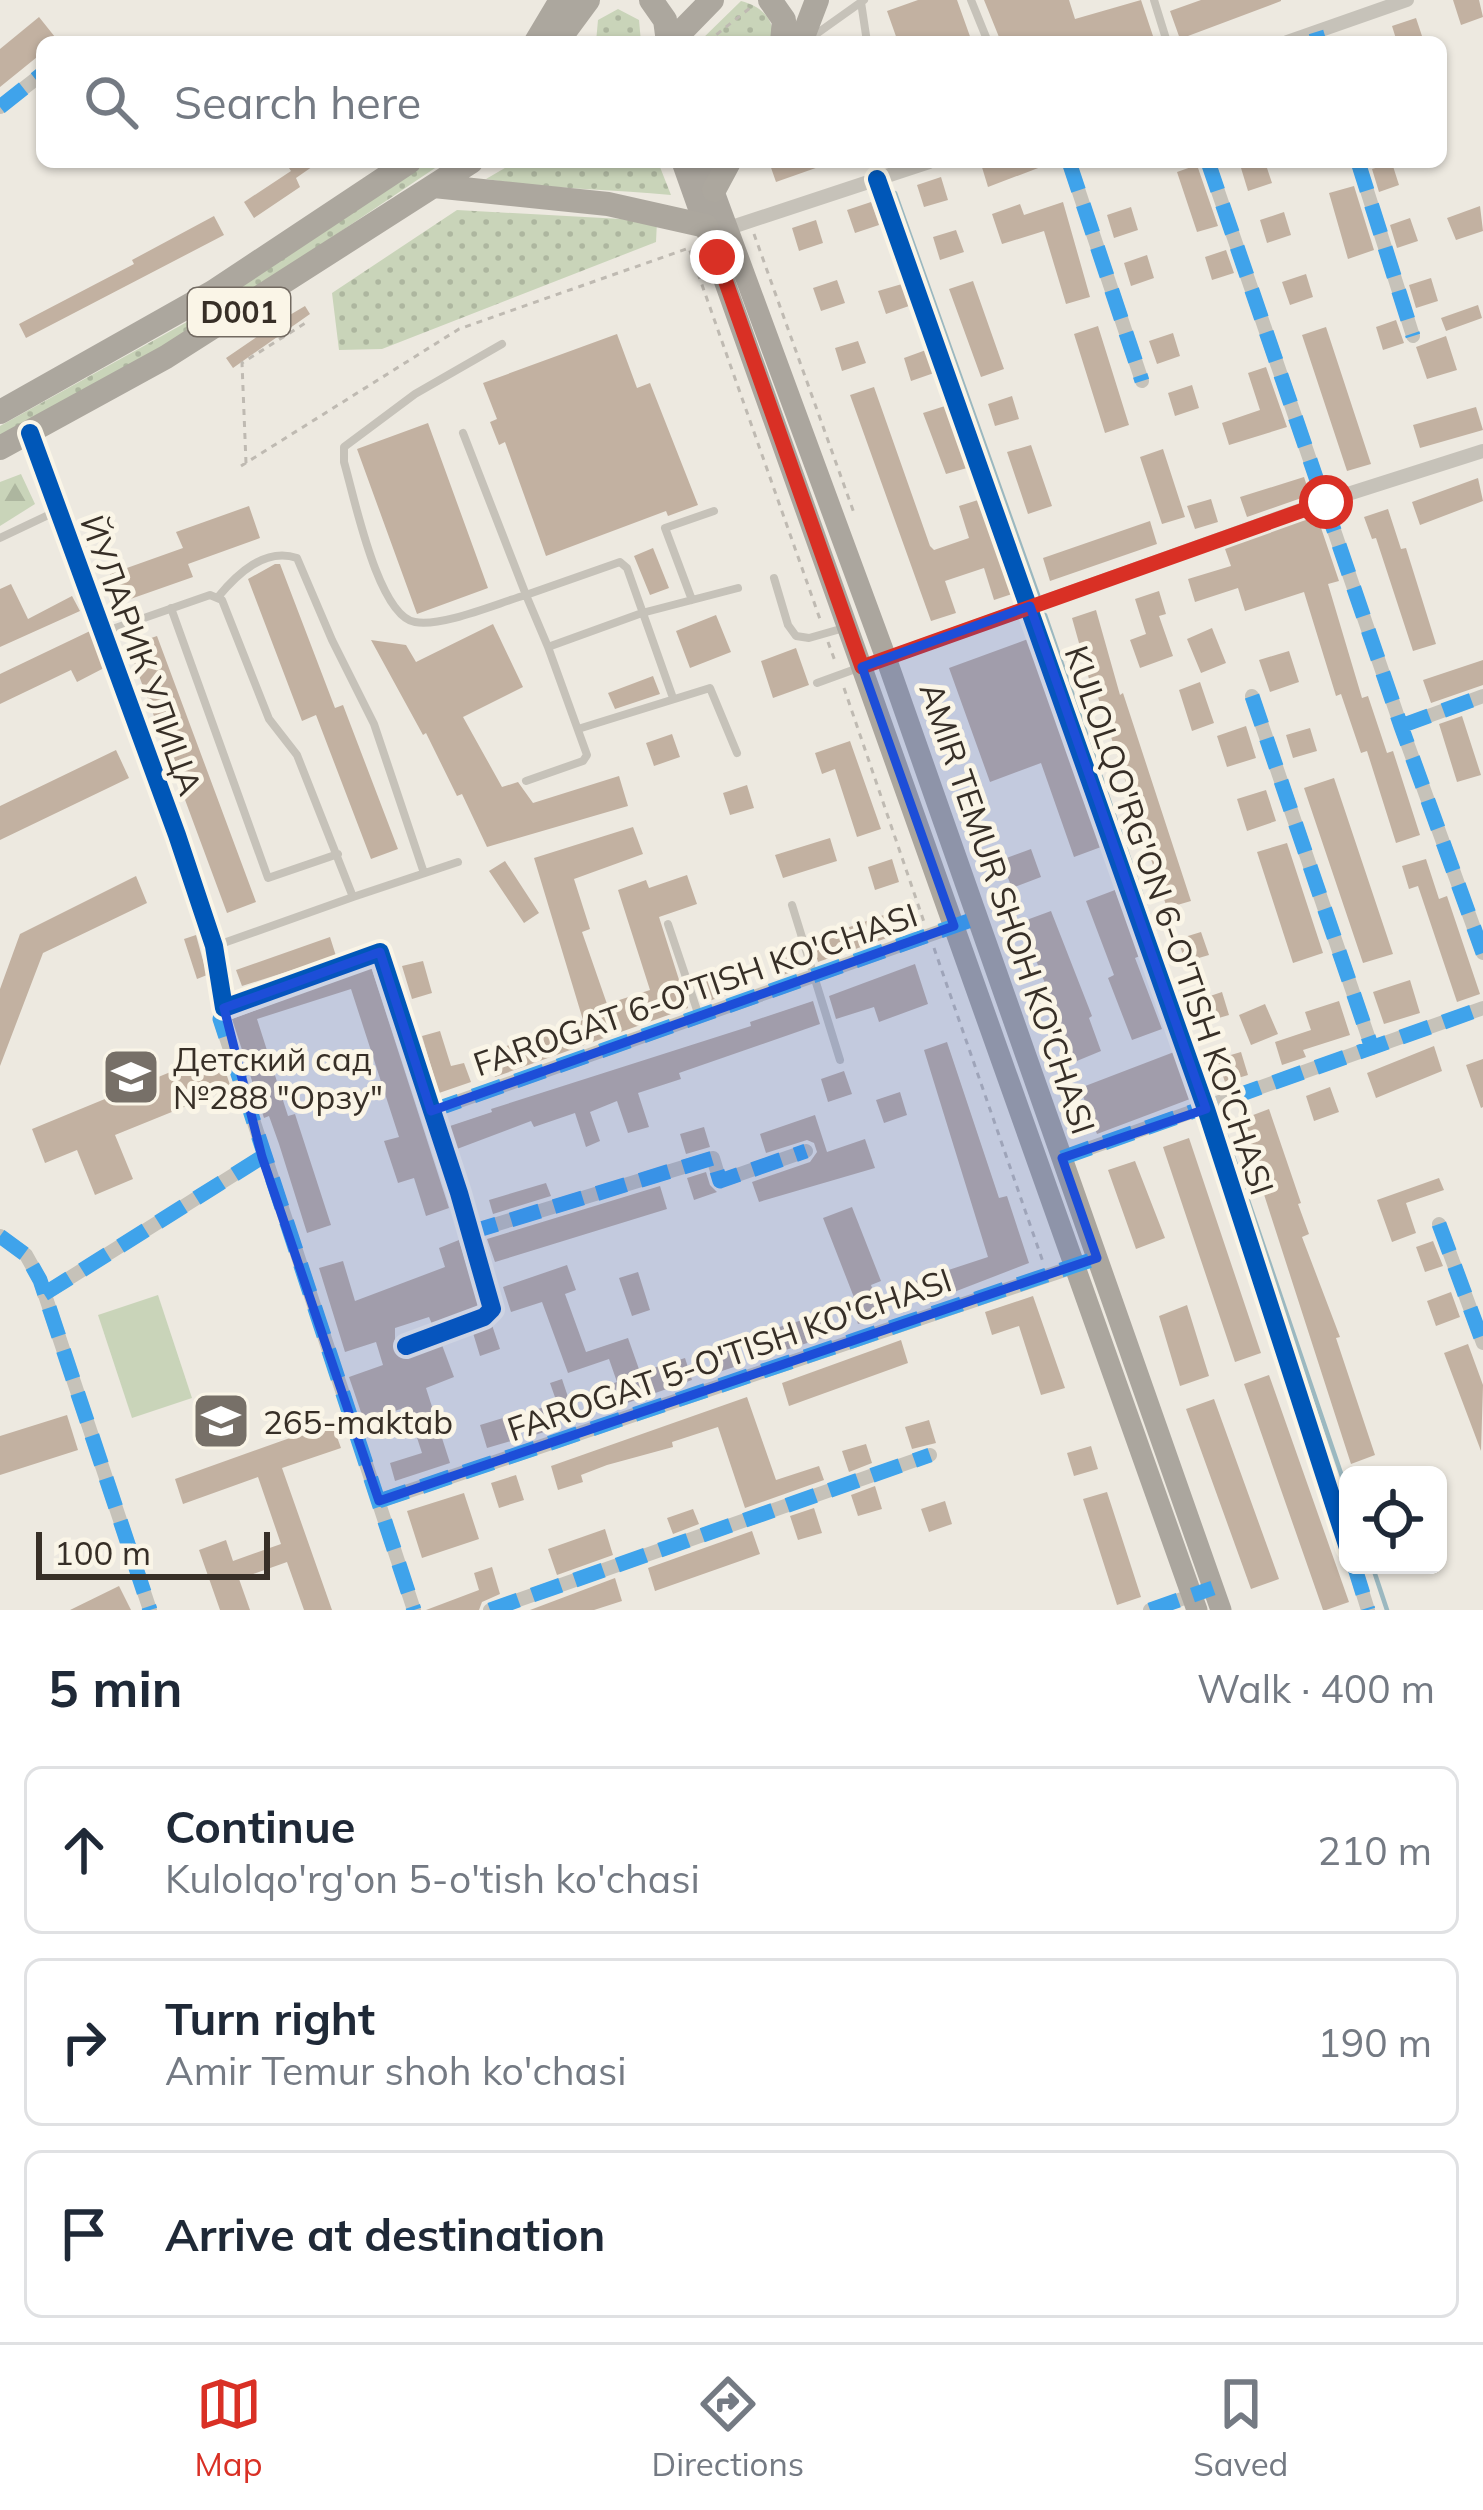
<!DOCTYPE html>
<html lang="en">
<head>
<meta charset="utf-8">
<style>
  :root { --surface:#fff; --page:#f6f6f7; --text:#1f2937; --muted:#747a83; --line:#e0e1e3; --accent:#d93025 }
  body { margin:0; font-family:Mulish,sans-serif; background:var(--page); color:var(--text) }
  .controls { position:absolute; right:36px; bottom:36px; display:grid; overflow:hidden; border-radius:18px; box-shadow:0 3px 9px #0004 }
  .controls button { width:108px; height:108px; display:grid; place-items:center; padding:0; border:0; border-bottom:3px solid var(--line); background:var(--surface); color:var(--text); font:60px sans-serif }
  .scale { position:absolute; left:36px; bottom:30px; width:234px; box-sizing:border-box; padding-left:12px; border:6px solid #372f27; border-top:0; font-size:33px; line-height:42px; white-space:nowrap; color:#372f27; -webkit-text-stroke:9px #faf5e7; paint-order:stroke }
  .stop { position:absolute; width:36px; height:36px; margin:-27px; border:9px solid #d93025; border-radius:50%; background:#fff }
  .stop.end { background:#d93025; border-color:#fff; box-shadow:0 3px 12px #0008 }
  .list { margin:0; padding:0; list-style:none }
  h2 { display:flex; justify-content:space-between; align-items:center; height:156px; margin:0; padding:0 48px; font-size:51px }
  h2 small { font-size:39px; font-weight:400; color:var(--muted) }
  .list li { display:grid; grid-template-columns:78px 1fr auto; gap:36px; align-items:center; box-sizing:border-box; height:168px; margin:0 24px 24px; padding:0 24px; border:3px solid var(--line); border-radius:18px }
  .list b { display:block; font-size:45px; white-space:nowrap }
  .list p { margin:0; font-size:39px; white-space:nowrap; color:var(--muted) }
  .list em { font-size:39px; font-style:normal; color:var(--muted) }
  .icon { flex:none; width:66px; height:66px; fill:none; stroke:currentColor; stroke-width:2; stroke-linecap:round; stroke-linejoin:round }
  .map { position:relative; flex:none; width:1483px; height:1610px; overflow:hidden }
  .search { position:absolute; background:var(--surface); box-shadow:0 3px 9px #0004; left:36px; right:36px; top:36px; height:132px; display:flex; align-items:center; gap:30px; box-sizing:border-box; padding:0 42px; border-radius:18px; color:var(--muted); font-size:45px }
  .sheet { height:732px; background:var(--surface) }
  nav { display:flex; justify-content:space-around; align-items:center; box-sizing:border-box; height:168px; border-top:3px solid var(--line); background:var(--surface); font-size:33px; color:var(--muted) }
  nav a { display:grid; justify-items:center; gap:6px }
  nav .on { color:var(--accent) }
  .map>svg:first-child { display:block }
  .grass { fill:url(#grass-dots) }
  .forest { fill:url(#forest-firs) }
  .pitch { fill:#c9d4b9 }
  .lines { fill:none; stroke-linecap:round; stroke-linejoin:round }
  .stream { stroke:#9bb8c0; stroke-width:4.5 }
  .building { fill:#c2b1a1 }
  .path { stroke:#bfbab2; stroke-width:3; stroke-dasharray:6 6; stroke-linecap:butt }
  .service { stroke:#c6c2b9; stroke-width:8 }
  .minor { stroke:#c6c2b9; stroke-width:14 }
  .primary { stroke:#aba69e; stroke-width:21 }
  .trunk { stroke:#aca79e; stroke-width:24 }
  .quiet { stroke:#3fa3eb; stroke-width:15; stroke-dasharray:30 15; stroke-linecap:butt }
  .cycleway-casing { stroke:#faf5e7; stroke-width:26 }
  .cycleway { stroke:#0057b8; stroke-width:18 }
  .route { stroke:#d93025; stroke-width:15 }
  .marked { fill:#1d4ed8; fill-opacity:0.2; stroke:#1d4ed8; stroke-width:9; stroke-linejoin:round }
  .labels { text-anchor:middle; dominant-baseline:central; stroke-width:10; stroke-linejoin:round; paint-order:stroke }
  .shield { fill:#faf5e7; stroke:#726a61; stroke-width:3 }
  .shield-label { font-size:30px; font-weight:bold; fill:#372f27 }
  .street-label { font-size:33px; fill:#372f27; stroke:#faf5e7 }
  .poi-label { font-size:33px; fill:#372f27; stroke:#faf5e7; text-anchor:start }
</style>
</head>
<body>
<div class="map">
<svg width="1483" height="1610" viewBox="0 0 1483 1610">
  <defs>
    <pattern id="grass-dots" width="8" height="8" patternUnits="userSpaceOnUse" patternTransform="scale(3)"><rect width="8" height="8" fill="#c9d4b9"/><path d="M2 2h.1M6 6h.1" fill="none" stroke="#adb69f" stroke-width="1.8" stroke-linecap="round"/></pattern>
    <pattern id="forest-firs" width="22" height="20" patternUnits="userSpaceOnUse" patternTransform="scale(3)"><rect width="22" height="20" fill="#c9d4b9"/><path d="M5 1l3.5 6h-7zM16 11l3.5 6h-7z" fill="#adb69f"/></pattern>
  </defs>
  <rect width="100%" height="100%" fill="#ede9e0"/>
  <!-- grass -->
  <path class="grass" d="M741 1C763 7 774 19 774 42H699Z
    M618 9 639 20 641 42H596L598 20Z
    M428 162H444L200 326 0 437V426L194 318Z
    M515 162H658L671 195C609 189 547 189 486 179Z
    M457 210 657 221 656 242 382 349 339 350 332 293Z"/>
  <!-- forest -->
  <path class="forest" d="M21 474 35 504 0 526V482Z"/>
  <!-- pitch -->
  <path class="pitch" d="M158 1295 192 1398 132 1418 98 1315Z"/>
  <g class="lines">
    <!-- stream -->
    <path class="stream" d="M895 193 1038 595
      M1045 615 1211 1096
      M1218 1112 1348 1494
      M1372 1565 1387 1610"/>
  </g>
  <!-- building -->
  <path class="building" d="M918 0H957L972 42H898L887 11Z
    M984 0H1069L1075 19 1141 0 1155 42H1120L1118 36 1098 42H1048L1046 37 1033 42H1001Z
    M1201 0H1281V1L1180 39 1170 11Z
    M1453 0H1479L1483 17 1461 25Z
    M39 17 59 42H42V53L0 87V49Z
    M1416 18 1424 42H1397L1392 26Z
    M285 162H319L296 178 300 187 254 218 244 202 291 171Z
    M769 162H827V164L776 182Z
    M989 162H1046V165L988 187 981 164Z
    M1265 162 1272 183 1248 191 1241 168Z
    M1392 163 1399 185 1379 192 1372 169Z
    M1197 165 1218 226 1197 232 1177 172Z
    M941 177 948 200 924 207 917 185Z
    M1354 186 1374 250 1348 259 1329 193Z
    M871 202 879 225 855 233 847 210Z
    M1063 202 1090 297 1066 304 1044 231 1002 244 992 214 1020 204 1024 215Z
    M1480 206 1483 231 1456 240 1447 218Z
    M1131 207 1138 230 1114 238 1107 215Z
    M1284 212 1291 235 1267 243 1260 220Z
    M214 216 224 235 26 338 19 324 134 264 132 260Z
    M1410 218 1418 241 1397 248 1390 225Z
    M816 220 823 243 799 251 792 228Z
    M956 230 964 252 940 260 933 237Z
    M1226 250 1234 273 1212 280 1205 257Z
    M1147 255 1154 278 1131 286 1124 263Z
    M1306 274 1313 297 1290 305 1282 282Z
    M1431 278 1438 301 1416 308 1409 285Z
    M837 280 845 303 821 311 813 288Z
    M973 281 1004 369 981 377 949 289Z
    M902 284 909 306 886 314 878 291Z
    M1478 305 1482 318 1446 331 1441 318Z
    M305 306 310 314 233 368 226 358 258 336 264 321 278 322Z
    M1396 320 1404 343 1383 350 1376 327Z
    M1098 326 1129 425 1105 433 1074 334Z
    M1326 327 1371 464 1347 471 1302 335Z
    M1173 333 1180 356 1157 364 1149 341Z
    M617 334 637 388 650 383 698 505 668 516 666 511 546 556 505 442 499 445 490 422 497 419 483 383Z
    M1446 336 1457 370 1427 379 1416 347Z
    M858 341 866 363 842 371 835 348Z
    M926 350 934 373 911 381 904 358Z
    M1266 367 1287 427 1229 445 1222 423 1260 410 1248 373Z
    M1192 385 1199 408 1175 416 1168 393Z
    M874 387 930 546 934 550 969 538 959 506 978 500 1012 594 994 600 984 568 945 581 956 613 931 621 850 395Z
    M1012 396 1019 419 995 426 988 404Z
    M945 406 967 468 946 474 923 413Z
    M1476 407 1483 430 1420 448 1413 425Z
    M428 423 488 588 417 614 357 449Z
    M1031 445 1052 506 1028 514 1007 452Z
    M1163 449 1185 517 1162 524 1140 457Z
    M1304 477 1310 495 1247 517 1240 497Z
    M1478 478 1483 501 1420 525 1412 502Z
    M1211 499 1218 522 1195 529 1187 506Z
    M249 506 260 538 188 564 193 577 119 603 110 574 183 548 176 532Z
    M1388 509 1401 549 1406 548 1436 644 1413 651 1376 538 1372 539 1364 517Z
    M1317 516 1339 581 1328 584 1362 698 1368 696 1387 753 1393 751 1420 835 1396 843 1367 751 1361 753 1341 694 1336 696 1304 592 1245 611 1238 588 1195 602 1188 579 1231 566 1225 549Z
    M1150 521 1157 544 1050 581 1043 558Z
    M653 548 669 588 650 595 634 556Z
    M275 564H280L335 708 343 705 398 849 371 859 316 715 302 721 248 579Z
    M11 584 28 619 72 596 80 611 0 647V589Z
    M1159 591 1166 614 1159 616 1173 656 1140 668 1130 640 1146 634 1135 599Z
    M1096 610 1120 695 1123 693 1191 901 1167 908 1094 685 1091 686 1072 618Z
    M716 615 731 652 690 668 676 631Z
    M493 624 523 687 463 717 502 787 518 782 533 803 619 776 628 806 487 847 462 794 457 796 426 733 423 735 371 640 406 645 416 662Z
    M1212 628 1226 663 1201 673 1187 639Z
    M90 631 104 668 77 682 71 670 0 704V674Z
    M157 636 256 902 227 913 128 646Z
    M1028 639 1101 847 1074 857 1041 763 990 782 949 668Z
    M796 648 809 685 773 698 761 661Z
    M1289 651 1299 682 1270 692 1259 660Z
    M1483 660V685L1431 703 1423 680Z
    M653 676 660 694 615 709 608 693Z
    M1200 682 1214 723 1192 731 1179 690Z
    M1462 716 1481 775 1457 782 1439 724Z
    M1246 726 1256 758 1227 767 1217 736Z
    M1310 728 1317 751 1293 758 1286 735Z
    M672 734 680 757 654 766 646 743Z
    M850 741 881 829 857 837 835 769 822 774 815 753Z
    M116 750 129 778 0 840V806Z
    M1334 778 1393 954 1363 963 1304 788Z
    M747 785 754 808 730 815 723 793Z
    M1266 790 1276 821 1247 831 1237 799Z
    M633 827 643 854 574 879 590 929 582 932 607 1004 650 990 618 890 646 880 649 888 687 875 697 904 659 917 688 1008 495 1077 486 1053 583 1020 534 858Z
    M830 838 837 861 783 878 775 855Z
    M1287 843 1323 953 1293 963 1257 852Z
    M1031 849 1041 877 1012 888 1001 860Z
    M892 859 899 882 875 890 868 867Z
    M1426 859 1439 899 1447 896 1480 994 1457 1002 1418 886 1409 889 1402 866Z
    M505 861 539 913 524 923 489 871Z
    M136 876 147 903 43 953 0 1066V989L20 934Z
    M1115 890 1140 956 1135 958 1162 1029 1132 1040 1108 978 1114 975 1086 901Z
    M901 909 907 931 818 962 812 940Z
    M1051 911 1092 1016 1089 1018 1101 1051 1072 1063 1061 1035 1065 1034 1021 922Z
    M1201 932 1209 955 1185 962 1178 939Z
    M196 935 207 975 197 979 184 939Z
    M330 937 336 956 242 986 236 970Z
    M796 946 803 968 777 977 770 954Z
    M423 961 432 993 412 999 402 966Z
    M915 964 928 1004 879 1022 874 1007 836 1019 829 996Z
    M371 967 449 1208 426 1216 414 1178 398 1183 384 1141 399 1137 351 989 257 1019 288 1116 295 1114 331 1225 307 1233 279 1144 269 1116 264 1118 232 1019Z
    M725 971 732 993 703 1003 696 980Z
    M1410 980 1420 1013 1384 1024 1373 992Z
    M1222 992 1229 1015 1205 1022 1198 1000Z
    M813 1001 820 1024 679 1073 681 1079 638 1093 649 1127 628 1133 617 1101 590 1112 600 1141 586 1147 575 1113 534 1127 531 1121 457 1149 450 1126 492 1112 491 1109 751 1026 750 1022Z
    M1339 1001 1350 1035 1303 1050 1306 1057 1282 1065 1275 1042 1311 1030 1305 1012Z
    M1265 1004 1278 1034 1251 1045 1239 1015Z
    M440 1031 451 1066 464 1063 471 1082 439 1093 422 1036Z
    M947 1042 999 1198 1007 1196 1029 1263 923 1304 915 1281 988 1257 924 1050Z
    M1434 1046 1442 1071 1376 1098 1367 1073Z
    M219 1052 231 1088 115 1135 133 1179 95 1195 77 1150 45 1163 32 1129Z
    M1174 1052 1190 1099 1097 1134 1080 1088Z
    M1241 1052 1248 1075 1225 1082 1217 1059Z
    M1483 1059V1107L1481 1108 1466 1065Z
    M844 1071 852 1094 828 1102 821 1079Z
    M1330 1087 1339 1112 1314 1121 1306 1096Z
    M900 1092 907 1115 884 1123 876 1100Z
    M1269 1109 1301 1203 1298 1204 1309 1234 1302 1237 1340 1337 1336 1338 1375 1455 1351 1464 1240 1120Z
    M815 1115 827 1152 865 1139 875 1168 759 1202 752 1182 810 1162 817 1152 814 1143 807 1140 766 1153 760 1134Z
    M704 1127 710 1147 686 1154 680 1134Z
    M1189 1138 1261 1353 1235 1362 1163 1147Z
    M1135 1161 1165 1238 1136 1249 1108 1170Z
    M706 1172 710 1185 717 1192 694 1200 687 1178Z
    M1439 1178 1444 1190 1406 1203 1416 1233 1392 1242 1377 1200Z
    M546 1183 551 1196 493 1214 489 1200Z
    M660 1186 667 1209 495 1262 487 1239Z
    M852 1207 881 1281 871 1285 882 1316 858 1324 850 1301 855 1300 823 1218Z
    M459 1240 479 1306 432 1324 429 1317 395 1328V1349L404 1357 442 1345 454 1377 426 1388 450 1463 395 1481 390 1463 422 1453 407 1407 364 1421 349 1377 383 1365 376 1342 345 1352 319 1268 343 1261 355 1301 445 1267 439 1248Z
    M1433 1241 1443 1266 1425 1272 1416 1247Z
    M567 1265 576 1290 565 1294 586 1352 628 1338 640 1372 685 1358 692 1380 599 1413 592 1390 617 1382 609 1359 568 1373 542 1302 511 1312 503 1287Z
    M638 1272 650 1310 632 1316 619 1278Z
    M1451 1292 1460 1317 1436 1326 1427 1301Z
    M1033 1296 1065 1388 1041 1395 1019 1326 992 1335 985 1312Z
    M1187 1305 1209 1376 1180 1386 1159 1316Z
    M822 1314 829 1336 770 1355 763 1332Z
    M492 1325 500 1349 480 1356 473 1333Z
    M901 1340 908 1363 789 1406 782 1383Z
    M732 1342 740 1365 716 1373 709 1350Z
    M1468 1344 1483 1385 1481 1451 1444 1353Z
    M1269 1375 1349 1602 1326 1610H1323L1244 1384Z
    M562 1379 574 1415 557 1420 559 1427 535 1435 528 1412 557 1403 550 1383Z
    M747 1397 776 1480 819 1466 824 1480 745 1508 718 1427 672 1442 673 1447 607 1465 581 1475 583 1482 558 1490 551 1466Z
    M1214 1399 1279 1579 1251 1589 1186 1409Z
    M67 1415 78 1450 0 1475V1436Z
    M503 1418 511 1441 487 1448 480 1425Z
    M929 1420 936 1443 912 1449 905 1427Z
    M332 1423 341 1448 282 1468 332 1610H304L287 1562 239 1579 250 1610H220L199 1550 226 1540 233 1561 281 1544 258 1477 183 1504 175 1479Z
    M866 1444 872 1463 849 1472 842 1451Z
    M1091 1446 1098 1469 1074 1476 1067 1453Z
    M516 1475 524 1500 499 1508 491 1483Z
    M875 1486 882 1509 858 1516 851 1495Z
    M1107 1492 1141 1597 1117 1605 1083 1499Z
    M464 1493 479 1539 422 1558 407 1511Z
    M945 1501 952 1524 929 1532 921 1509Z
    M814 1508 822 1533 798 1540 790 1516Z
    M693 1509 699 1524 673 1534 667 1518Z
    M605 1529 613 1555 557 1575 548 1549Z
    M752 1531 760 1554 655 1591 648 1568Z
    M492 1567 500 1594 482 1602 479 1610H426L479 1590 474 1573Z
    M615 1578 622 1601 594 1610H530Z
    M119 1586 131 1610H70Z"/>
  <g class="lines">
    <!-- path -->
    <path class="path" d="M707 42 750 8
      M754 234 854 513
      M246 463 242 363 307 322
      M241 466 459 329 689 248 821 622
      M828 642 835 661
      M844 688 924 922
      M934 948 1043 1262"/>
    <!-- service -->
    <path class="service" d="M971 0 988 42
      M1154 0 1167 42
      M861 2 867 42
      M812 37 864 0
      M502 344 415 394 344 447V462C354 496 378 616 415 622 443 627 498 603 526 595L548 647 642 613 738 588
      M463 433 526 595 620 562 627 568 673 698
      M0 538 57 511
      M774 578 788 625 796 636 809 638 844 628
      M218 597C237 574 265 547 297 558L332 640 374 724 424 873
      M692 600 665 528 714 511
      M171 608 268 878 338 854
      M101 633 210 595 222 600 269 719 297 755 353 897 215 946
      M817 683 861 667
      M578 729 710 688 737 753
      M526 781 583 761 587 755 548 647
      M353 897 458 862
      M792 905 840 1060
      M668 924 699 1016"/>
    <!-- minor -->
    <path class="minor" d="M1287 42 1407 0
      M0 107 42 74
      M1069 162 1142 381
      M1208 162 1401 726 1483 953
      M1358 162 1413 336
      M877 179 1206 1109 1348 1548
      M729 228 929 162
      M30 433 177 835 214 946 224 1008 380 952 459 1193 492 1309 484 1317 406 1346
      M862 667 1326 501 1483 451
      M1252 696 1372 1048
      M1401 726 1483 696
      M224 1008 220 1019 414 1610
      M431 1111 958 925
      M1062 1158 1483 1008
      M1439 1224 1483 1343
      M468 1233 713 1158 720 1181 806 1151
      M0 1236 26 1255 40 1280 150 1610
      M44 1294 262 1157
      M379 1501 1079 1265
      M1354 1565 1368 1610
      M490 1610 930 1455
      M1150 1610 1196 1594"/>
    <!-- primary -->
    <path class="primary" d="M682 162 1197 1610
      M703 162 886 658 1221 1610"/>
    <!-- trunk -->
    <path class="trunk" d="M651 0 665 20 668 42
      M770 0 784 20 782 42
      M536 42 561 0
      M557 42 588 0
      M671 42 712 0
      M801 42 817 0
      M434 186 608 204 706 226
      M714 190 729 162
      M0 412 213 292 409 162
      M0 448 166 357 471 162"/>
    <!-- quiet -->
    <path class="quiet" d="M1316 32 1319 42
      M0 107 42 74
      M1069 162 1142 381
      M1208 162 1401 726 1483 953
      M1358 162 1413 336
      M1252 696 1372 1048
      M1401 726 1483 696
      M224 1008 220 1019 414 1610
      M431 1111 977 918
      M1062 1158 1483 1008
      M1439 1224 1483 1343
      M468 1233 713 1158 720 1181 806 1151
      M0 1236 26 1255 40 1280 150 1610
      M44 1294 262 1157
      M379 1501 1097 1258
      M1354 1565 1368 1610
      M490 1610 930 1455
      M1150 1610 1213 1588"/>
    <defs>
      <path id="cycleway" d="M877 179 1206 1109 1348 1548
        M30 433 177 835 214 946 224 1008 380 952 459 1193 492 1309 484 1317 406 1346"/>
    </defs>
    <!-- cycleway casing -->
    <use href="#cycleway" class="cycleway-casing"/>
    <!-- cycleway -->
    <use href="#cycleway" class="cycleway"/>
  </g>
  <g class="lines">
    <!-- route -->
    <path class="route" d="M717 257 862 667 1326 502"/>
  </g>
  <!-- marked area -->
  <path class="marked" d="M1030 606 1206 1109 1062 1158 1097 1258 379 1501 262 1157 224 1008 380 952 431 1111 954 926 862 667Z"/>
  <!-- icons -->
  <defs>
    <symbol id="school-square" viewBox="-11 -11 22 22"><rect x="-9" y="-9" width="18" height="18" rx="4" fill="#777068" stroke="#faf5e7"/><path d="M0-5L7-2L0 1L-7-2ZM-4 1L0 2.5L4 1V4Q0 6-4 4Z" fill="#fff"/></symbol>
  </defs>
  <g fill-rule="evenodd">
    <use href="#school-square" x="98" y="1044" width="66" height="66"/>
    <use href="#school-square" x="188" y="1388" width="66" height="66"/>
  </g>
  <g class="labels">
    <!-- shield labels -->
    <rect class="shield" x="188" y="288" width="102" height="48" rx="9"/>
    <g class="shield-label">
      <text x="239" y="312">D001</text>
    </g>
    <!-- street labels -->
    <g class="street-label">
      <text transform="translate(142 655) rotate(70)">ЙУЛАРИК УЛИЦА</text>
      <text transform="translate(1008 908) rotate(71)">AMIR TEMUR SHOH KO'CHASI</text>
      <text transform="translate(1170 920) rotate(71)">KULOLQO'RG'ON 6-O'TISH KO'CHASI</text>
      <text transform="translate(695 989) rotate(-19)">FAROGAT 6-O'TISH KO'CHASI</text>
      <text transform="translate(729 1354) rotate(-19)">FAROGAT 5-O'TISH KO'CHASI</text>
    </g>
    <!-- poi labels -->
    <g class="poi-label">
      <text x="173" y="1058">Детский сад<tspan x="173" dy="38">№288 "Орзу"</tspan></text>
      <text x="263" y="1421">265-maktab</text>
    </g>
  </g>
</svg>
<div class="controls">
<button><svg class="icon" aria-label="locate" viewBox="0 0 24 24"><circle cx="12" cy="12" r="6"/><path d="M12 2v4M12 18v4M2 12h4M18 12h4"/></svg></button>
</div>
<div class="scale">100 m</div>
<div class="stop" style="left:1326px;top:502px"></div>
<div class="stop end" style="left:717px;top:257px"></div>
<div class="search"><svg class="icon" aria-label="search" viewBox="0 0 24 24"><circle cx="10" cy="10" r="6"/><path d="M15 15l6 6"/></svg>Search here</div>
</div>
<section class="sheet">
<h2>5 min<small>Walk · 400 m</small></h2>
<ul class="list">
<li><svg class="icon" aria-label="ahead" viewBox="0 0 24 24"><path d="M12 20V5M6 11l6-6 6 6"/></svg><div><b>Continue</b><p>Kulolqo'rg'on 5-o'tish ko'chasi</p></div><em>210 m</em></li>
<li><svg class="icon" aria-label="right" viewBox="0 0 24 24"><path d="M7 20v-9h11M14 6l5 5-5 5"/></svg><div><b>Turn right</b><p>Amir Temur shoh ko'chasi</p></div><em>190 m</em></li>
<li><svg class="icon" aria-label="arrive" viewBox="0 0 24 24"><path d="M6 21V4h12l-3 4 3 4H6"/></svg><div><b>Arrive at destination</b></div></li>
</ul>
</section>
<nav>
<a class="on"><svg class="icon" aria-label="map" viewBox="0 0 24 24"><path d="M3 6l6-2 6 2 6-2v14l-6 2-6-2-6 2zM9 4v14M15 6v14"/></svg>Map</a>
<a><svg class="icon" aria-label="directions" viewBox="0 0 24 24"><path d="M12 3l9 9-9 9-9-9zM9 14v-3h6M13 9l2 2-2 2"/></svg>Directions</a>
<a><svg class="icon" aria-label="saved" viewBox="0 0 24 24"><path d="M7 4h10v16l-5-4-5 4z"/></svg>Saved</a>
</nav>
</body>
</html>
